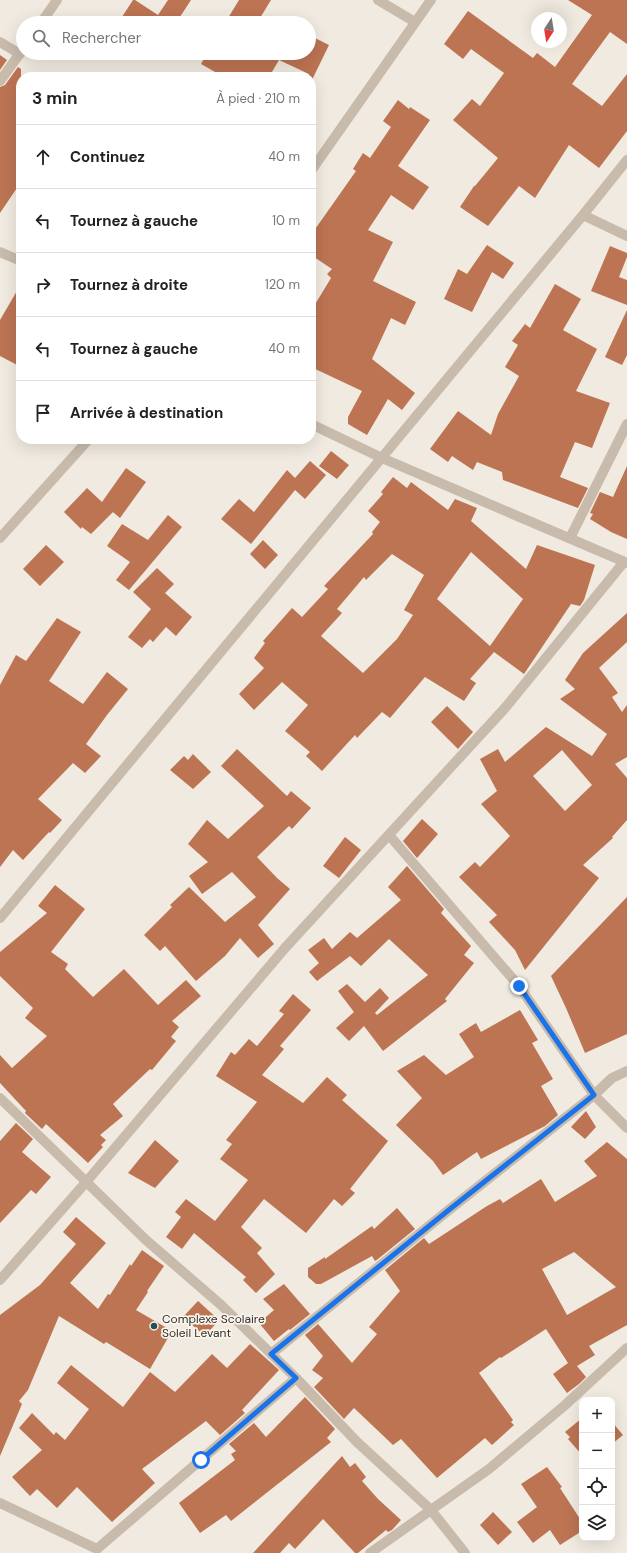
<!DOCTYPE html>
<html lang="fr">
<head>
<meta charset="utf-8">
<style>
  :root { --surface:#fff; --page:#f6f6f6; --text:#222; --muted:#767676; --line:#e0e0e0 }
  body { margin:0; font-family:"DM Sans",sans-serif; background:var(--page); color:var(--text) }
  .controls { position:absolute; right:12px; bottom:12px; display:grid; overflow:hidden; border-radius:8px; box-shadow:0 4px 16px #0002 }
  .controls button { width:36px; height:36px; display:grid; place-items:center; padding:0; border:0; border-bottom:1px solid var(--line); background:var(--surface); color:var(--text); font:20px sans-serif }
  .compass { position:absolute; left:531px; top:12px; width:36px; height:36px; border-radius:50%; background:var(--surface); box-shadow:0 4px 16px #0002; rotate:192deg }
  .stop { position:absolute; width:12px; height:12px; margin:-9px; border:3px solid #1a73e8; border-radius:50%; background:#fff }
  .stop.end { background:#1a73e8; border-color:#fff; box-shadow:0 1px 4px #0008 }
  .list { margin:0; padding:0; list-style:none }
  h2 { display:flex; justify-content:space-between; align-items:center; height:52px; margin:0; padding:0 16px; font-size:17px }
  h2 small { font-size:13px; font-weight:400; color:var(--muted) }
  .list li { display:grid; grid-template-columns:26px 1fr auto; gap:12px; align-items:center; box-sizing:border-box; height:64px; padding:0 16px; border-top:1px solid var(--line) }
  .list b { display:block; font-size:15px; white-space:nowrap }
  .list em { font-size:13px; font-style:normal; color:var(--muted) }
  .icon { flex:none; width:22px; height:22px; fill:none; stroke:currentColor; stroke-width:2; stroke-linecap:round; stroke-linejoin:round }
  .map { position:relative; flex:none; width:627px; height:1553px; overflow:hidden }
  .search { position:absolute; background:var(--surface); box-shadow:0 4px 16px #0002; left:16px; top:16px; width:300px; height:44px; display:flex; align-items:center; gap:10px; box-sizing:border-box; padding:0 14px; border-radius:22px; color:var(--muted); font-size:15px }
  .panel { position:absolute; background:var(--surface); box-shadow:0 4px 16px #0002; left:16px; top:72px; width:300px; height:372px; border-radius:16px }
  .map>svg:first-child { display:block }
  .building { fill:#bc7453; fill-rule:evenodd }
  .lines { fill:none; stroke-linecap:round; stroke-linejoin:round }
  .lane { stroke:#c8bbac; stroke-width:10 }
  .street { stroke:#c8bbac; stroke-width:10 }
  .route { stroke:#1a73e8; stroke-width:5 }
  .poi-dot { fill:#234e55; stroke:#f9f4ec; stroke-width:1.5 }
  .labels { text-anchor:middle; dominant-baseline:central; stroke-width:3.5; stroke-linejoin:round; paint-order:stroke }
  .poi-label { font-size:12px; fill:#372f2b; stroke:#f9f4ec; text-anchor:start }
</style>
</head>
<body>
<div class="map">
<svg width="627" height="1553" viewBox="0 0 627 1553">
  <rect width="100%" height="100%" fill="#f1eae0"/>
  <!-- building -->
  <path class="building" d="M133 0H135L158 15 168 0H191L176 23H118Z
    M239 0H271L257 23H225Z
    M568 0H627V44L610 32 572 84 602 106 627 74V131L599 168 569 145 535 198 519 186 488 226 460 207 474 186H475L498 158 453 120 472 99 480 106 504 73 471 49 463 59 444 44 468 11 533 58 537 53 555 67 592 15Z
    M99 17 110 23H95Z
    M309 35 329 45 311 82V77H309V74L279 60 269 77H224L201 64 207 53H309Z
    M0 55 7 60 0 70Z
    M18 67 21 69V182L0 213V87L5 85Z
    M398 100 409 109 410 107 430 120 398 166 429 187 413 210 391 195 368 230 393 242 373 281 416 302 405 325 391 318 372 359 415 393 402 410 388 399 367 435 348 424V417L362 391 311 367V311L331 278 327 274 332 269 311 255V235L356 171 353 169 363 153 370 158 391 127 383 121Z
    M487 245 514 263 503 279 492 272 472 312 444 299 458 269 467 274Z
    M610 246 627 253V257L619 277 627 280V305L591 291Z
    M21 284V367L0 356V320Z
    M555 284 581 299 563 330 597 349 576 391 610 403 592 448 575 442 560 477 588 488 578 508 503 480 502 472 477 462 473 470 452 456 448 462 430 449 458 411 491 435 498 414 519 376 505 367 518 345 512 341 525 324 530 328Z
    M627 310V355L622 365 605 357Z
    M331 451 349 465 337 479 319 466Z
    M310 461 326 475 305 499 295 490 251 544 221 519 239 499 254 512 287 470 295 478Z
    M627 466V539L611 532 590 519 593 514 590 513 600 492 613 497Z
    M126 468 146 482 120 518 107 507 113 512 91 534 82 527 81 529 64 512 87 488 102 502Z
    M393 477 407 488 411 482 448 510 455 499 477 508 471 521 526 569 537 545 595 565 584 600 580 606 571 604 524 674 494 652 470 679 476 683 464 701 425 677 390 718 382 712 357 738 355 735 322 771 306 756 310 752 285 731 308 705 282 682 254 710 239 694 264 668 254 658 265 643 263 641 292 608 302 617 328 589 324 586 373 534 372 532 380 522 368 511 383 494 381 492ZM471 552 523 599 490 646 437 599ZM392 554 424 575 404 610 413 615 397 639 363 673 321 636 342 613 337 609 364 577 366 580Z
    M168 515 182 527 129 590 116 580 130 562 107 546 122 524 148 540Z
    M263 540 278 555 265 569 250 554Z
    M46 545 64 562 40 586 23 569Z
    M157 568 174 584 165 593 192 617 176 636 166 627 153 642 150 639 142 648 128 637 151 609 133 592Z
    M627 613V642L599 668 618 693 612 697 622 712 627 705V757L615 764 627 778V820L612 837 613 838 583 865 599 878 525 970 515 950 489 922 497 915 459 877 475 862 480 867 510 836 481 804 497 791 480 759 498 749 505 762 546 727 592 756 607 734 560 699 575 689 565 680 583 653ZM562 750 592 785 565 811 533 776Z
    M57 618 81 632 49 681 83 704 107 672 128 689 107 715 86 744 101 756 85 773 73 763 38 799 62 820 50 833 49 832 23 860 13 850 0 867V685L16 655 26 661Z
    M447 706 473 732 458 749 431 722Z
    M237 749 287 796 291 791 311 808 292 829 289 826 257 857 277 878 290 889 258 925 274 944 258 958 240 938 225 956 196 981 165 946 160 951 144 935 172 907 170 905 189 887 225 922 256 897 232 872 202 894 189 876 208 862 188 844 207 820 228 839 264 806 221 766Z
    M193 754 211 772 193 789 170 770 184 756 188 760Z
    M422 819 438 834 417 858 403 841Z
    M345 837 361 850 339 878 323 866Z
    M407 866 444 909 441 913 471 946 464 955 474 963 445 999 447 1001 383 1051 364 1026 349 1041 336 1028 354 1012 338 991 347 984 365 1002 380 988 389 998 375 1013 377 1015 428 975 389 939 361 966 350 956 317 981 309 972 319 963 308 950 324 938 332 949 350 932 357 938 401 900 388 887Z
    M55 885 85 909 51 952 68 964 65 969 93 997 124 969 158 1005 186 980 201 996 172 1021 179 1027 171 1037 176 1041 152 1070 150 1069 113 1104 123 1116 100 1135 106 1140 101 1145 103 1147 88 1163 46 1124 42 1129 25 1113 26 1111 0 1083V1055L12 1068 47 1036 25 1018 33 1008 0 976V952L47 913 38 906Z
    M627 897V1034L585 1053 566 1008 551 976Z
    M293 994 311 1010 280 1046 284 1049 262 1075 303 1103 327 1077 347 1095 342 1100 388 1141 350 1189 355 1193 342 1206 334 1199 306 1233 264 1199 241 1227 262 1248 257 1253 275 1274 256 1293 243 1280 246 1277 194 1233 182 1249 166 1237 181 1217 175 1212 186 1199 215 1221 248 1180 220 1159 232 1144 226 1140 257 1102 216 1076 231 1052 235 1055 249 1039 257 1046 284 1014 279 1011Z
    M520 1010 538 1040 532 1043 553 1079 541 1086 558 1115 545 1126 481 1159 477 1152 443 1175 433 1161 396 1125 422 1098 397 1071 424 1055 446 1075 474 1057 459 1034 476 1023 481 1032Z
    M586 1111 596 1127 585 1139 571 1127Z
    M16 1123 33 1139 22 1152 51 1177 36 1194 31 1190 0 1223V1141Z
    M155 1140 179 1161 155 1188 128 1173Z
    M607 1142 627 1159V1325L589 1346 595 1355 577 1366 586 1377 579 1384 567 1393 553 1374 568 1363 546 1329 501 1358 500 1357 479 1373 513 1420 511 1422 514 1425 492 1445 485 1438 437 1478 401 1439 393 1445 354 1408 344 1419 314 1387 323 1378 312 1370 323 1356 305 1335 318 1324 352 1363 377 1334 369 1327 400 1291 385 1270 424 1238 429 1244 487 1206 500 1199 503 1203 541 1179 555 1202 597 1176 584 1161ZM574 1252 616 1287 567 1315 542 1269Z
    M397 1208 415 1229 378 1259 375 1261 372 1256 321 1284H316L308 1277V1268L325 1257V1259L372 1226 374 1229Z
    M76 1217 106 1243 70 1283 98 1309 108 1294 110 1295 130 1264 131 1266 142 1250 164 1266 147 1291 148 1292 136 1310 172 1331 150 1369 106 1342 104 1344 59 1316 28 1390 19 1401 22 1404 0 1456V1315L40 1285 76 1244 63 1232Z
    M284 1284 310 1314 290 1330 289 1329 274 1341 259 1323 274 1310 263 1299Z
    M198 1301 219 1320 205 1336 183 1317Z
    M250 1344 279 1370 242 1410 245 1413 220 1435 206 1421 142 1469 155 1483 112 1522 77 1487 57 1508 37 1489 30 1496 12 1477 42 1450 19 1428 32 1413 54 1435 56 1432 65 1440 89 1409 57 1383 71 1365 123 1407 150 1372 175 1392 212 1354 227 1368Z
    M305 1397 335 1429 327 1438 331 1442 231 1521 226 1515 200 1533 179 1503 235 1460 231 1454 236 1451 229 1444 254 1423 266 1437Z
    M582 1418V1455L568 1439 570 1437 565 1432Z
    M612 1422 623 1435 612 1444Z
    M342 1456 350 1467 355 1463 366 1477 362 1481 378 1499 401 1520 392 1530 388 1532 386 1530 358 1553H355L323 1519 295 1549 289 1543 280 1553H253Z
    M547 1467 562 1487 560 1488 582 1522V1531L560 1545 550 1530 533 1543 517 1522 537 1507 521 1484Z
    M493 1512 512 1532 498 1545 480 1525Z"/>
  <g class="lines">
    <!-- lane -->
    <path class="lane" d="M570 538 627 424"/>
    <!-- street -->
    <path class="street" d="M378 0 415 22
      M41 23 57 0
      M0 42 20 54
      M0 81 23 49
      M311 171 431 0
      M583 215 627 236
      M0 252 21 261
      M311 424 382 458 627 563
      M0 538 89 439
      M389 835 519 986 594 1095 627 1128
      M0 918 583 215 627 160
      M0 1098 146 1240 220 1304 296 1378 357 1442 431 1510 465 1553
      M0 1280 87 1181 285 948 505 708 624 562
      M271 1354 450 1209 594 1095 612 1078 627 1071
      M0 1503 97 1549 296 1378
      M370 1553 489 1469 564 1406 627 1348"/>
  </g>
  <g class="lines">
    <!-- route -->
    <path class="route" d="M201 1460 296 1378 271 1354 450 1209 594 1095 519 986"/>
  </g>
  <!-- markers -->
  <circle class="poi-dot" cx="154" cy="1326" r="4"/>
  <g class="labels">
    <!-- poi labels -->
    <g class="poi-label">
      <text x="162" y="1319">Complexe Scolaire<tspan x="162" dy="14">Soleil Levant</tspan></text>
    </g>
  </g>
</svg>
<div class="controls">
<button>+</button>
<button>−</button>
<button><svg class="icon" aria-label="locate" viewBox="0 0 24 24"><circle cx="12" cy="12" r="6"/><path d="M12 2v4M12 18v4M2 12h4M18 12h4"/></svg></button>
<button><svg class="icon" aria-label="layers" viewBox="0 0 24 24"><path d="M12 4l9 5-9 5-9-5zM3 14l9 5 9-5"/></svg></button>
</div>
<svg class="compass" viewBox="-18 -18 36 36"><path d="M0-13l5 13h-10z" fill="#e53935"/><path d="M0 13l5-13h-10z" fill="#767676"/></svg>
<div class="stop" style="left:201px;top:1460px"></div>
<div class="stop end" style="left:519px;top:986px"></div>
<div class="search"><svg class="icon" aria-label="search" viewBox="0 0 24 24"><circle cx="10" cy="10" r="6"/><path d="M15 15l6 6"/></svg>Rechercher</div>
<section class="panel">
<h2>3 min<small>À pied · 210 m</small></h2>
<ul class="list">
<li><svg class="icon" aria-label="ahead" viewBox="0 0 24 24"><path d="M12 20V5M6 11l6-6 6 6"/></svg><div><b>Continuez</b></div><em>40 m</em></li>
<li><svg class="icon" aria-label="left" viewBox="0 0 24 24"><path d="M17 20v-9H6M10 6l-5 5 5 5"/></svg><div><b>Tournez à gauche</b></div><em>10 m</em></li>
<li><svg class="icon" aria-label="right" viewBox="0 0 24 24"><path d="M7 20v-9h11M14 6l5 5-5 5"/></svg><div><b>Tournez à droite</b></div><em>120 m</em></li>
<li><svg class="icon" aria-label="left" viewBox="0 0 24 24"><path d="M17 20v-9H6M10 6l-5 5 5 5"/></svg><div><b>Tournez à gauche</b></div><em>40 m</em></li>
<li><svg class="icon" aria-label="arrive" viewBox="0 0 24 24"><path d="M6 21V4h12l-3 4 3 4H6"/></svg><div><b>Arrivée à destination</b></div></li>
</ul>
</section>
</div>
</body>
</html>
